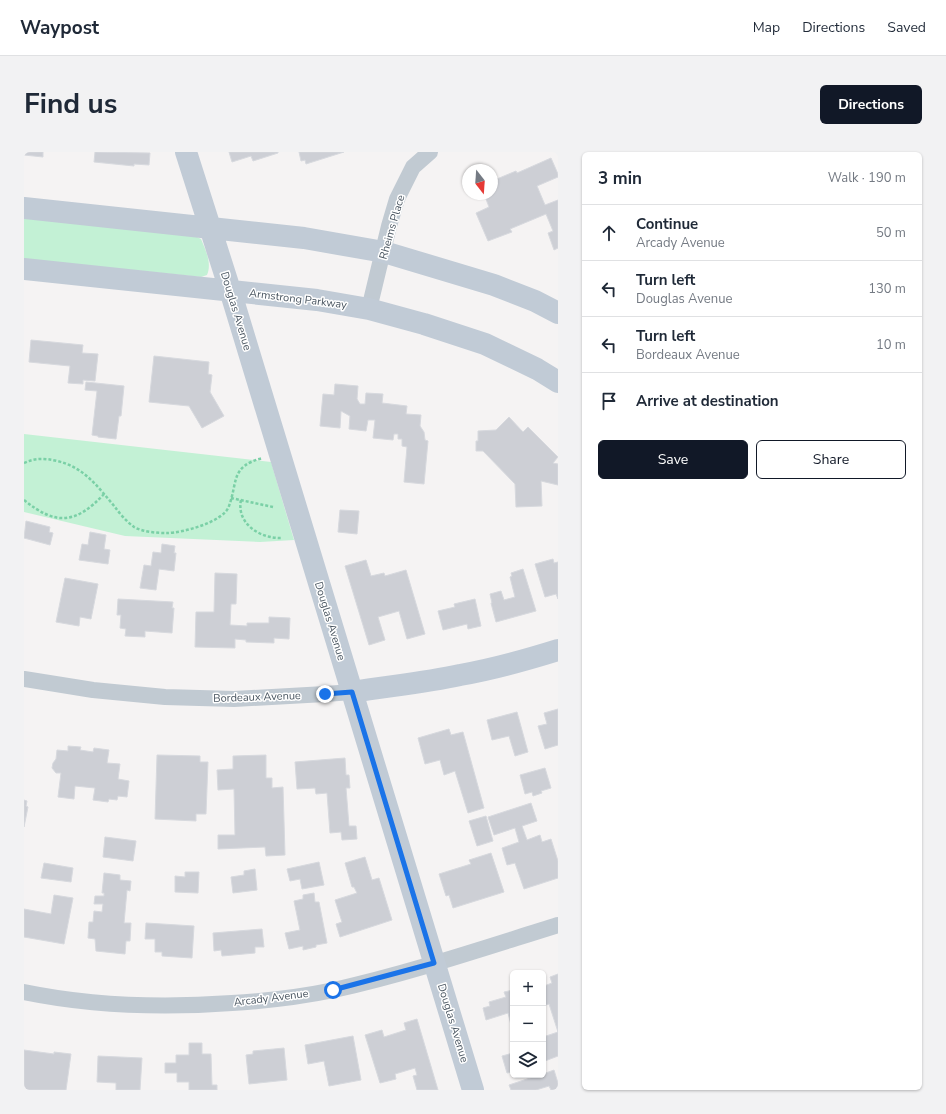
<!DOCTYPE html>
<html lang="en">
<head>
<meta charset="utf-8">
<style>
  :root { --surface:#fff; --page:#f2f2f3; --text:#1f2937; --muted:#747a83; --line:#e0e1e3; --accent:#111827 }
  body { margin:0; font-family:"Nunito Sans",sans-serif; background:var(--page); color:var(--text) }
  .controls { position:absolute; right:12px; bottom:12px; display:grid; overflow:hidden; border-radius:6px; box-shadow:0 1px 3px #0004 }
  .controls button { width:36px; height:36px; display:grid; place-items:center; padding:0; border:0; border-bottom:1px solid var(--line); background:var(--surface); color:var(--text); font:20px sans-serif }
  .compass { position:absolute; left:438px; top:12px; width:36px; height:36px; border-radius:50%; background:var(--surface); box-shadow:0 1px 3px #0004; rotate:163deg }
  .stop { position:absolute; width:12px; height:12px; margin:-9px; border:3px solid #1a73e8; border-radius:50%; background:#fff }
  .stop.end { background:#1a73e8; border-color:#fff; box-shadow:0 1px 4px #0008 }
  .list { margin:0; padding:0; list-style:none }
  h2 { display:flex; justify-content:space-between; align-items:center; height:52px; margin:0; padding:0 16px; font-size:17px }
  h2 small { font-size:13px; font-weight:400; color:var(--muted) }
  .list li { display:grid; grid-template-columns:26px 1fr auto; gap:12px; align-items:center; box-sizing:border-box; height:56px; padding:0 16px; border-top:1px solid var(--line) }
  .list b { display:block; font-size:15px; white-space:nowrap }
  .list p { margin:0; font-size:13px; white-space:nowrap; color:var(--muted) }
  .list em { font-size:13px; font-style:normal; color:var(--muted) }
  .actions { display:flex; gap:8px; padding:12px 16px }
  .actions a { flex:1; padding:9px 0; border:1px solid var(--accent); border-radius:6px; text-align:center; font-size:14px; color:var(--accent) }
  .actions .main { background:var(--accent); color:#fff }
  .icon { flex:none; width:22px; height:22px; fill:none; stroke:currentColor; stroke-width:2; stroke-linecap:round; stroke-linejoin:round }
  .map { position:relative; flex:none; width:534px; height:938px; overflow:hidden; border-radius:6px }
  header { display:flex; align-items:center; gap:24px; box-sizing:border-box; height:56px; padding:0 20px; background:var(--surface); border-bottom:1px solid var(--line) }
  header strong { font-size:19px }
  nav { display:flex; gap:22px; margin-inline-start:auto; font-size:14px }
  .intro { display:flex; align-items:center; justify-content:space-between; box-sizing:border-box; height:96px; padding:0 24px }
  h1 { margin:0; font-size:28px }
  .button { padding:10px 18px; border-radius:6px; background:var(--accent); color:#fff; font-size:14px; font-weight:700 }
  main { display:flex; gap:24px; padding:0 24px }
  aside { flex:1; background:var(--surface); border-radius:6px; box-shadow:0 1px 3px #0004 }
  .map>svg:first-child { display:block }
  .green { fill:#c3f1d5 }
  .building { fill:#cdcfd5; stroke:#d7d9de }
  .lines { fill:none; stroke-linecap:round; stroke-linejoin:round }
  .path { stroke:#7ad0a6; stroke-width:2.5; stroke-dasharray:3 2; stroke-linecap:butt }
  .street { stroke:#c1cad2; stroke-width:16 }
  .secondary { stroke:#c1cbd6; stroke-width:22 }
  .route { stroke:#1a73e8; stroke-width:5 }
  .labels { text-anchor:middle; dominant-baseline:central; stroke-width:3; stroke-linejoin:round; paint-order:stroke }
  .street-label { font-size:11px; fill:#4a5661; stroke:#fff }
</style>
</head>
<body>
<header>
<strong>Waypost</strong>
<nav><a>Map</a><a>Directions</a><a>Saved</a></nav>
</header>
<div class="intro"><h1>Find us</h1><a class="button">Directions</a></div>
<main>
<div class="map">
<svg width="534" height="938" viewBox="0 0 534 938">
  <rect width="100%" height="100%" fill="#f5f3f3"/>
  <!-- green -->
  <path class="green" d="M0 66 167 82 177 87C182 99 188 111 183 123L177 125 0 107Z
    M0 282 247 310 270 388 236 390 101 384 0 360Z"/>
  <!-- building -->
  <path class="building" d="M0 0H19V5L0 3Z
    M71 0 126 1 125 13 110 12V14L70 10Z
    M205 0H254V1L229 9 227 4 208 10Z
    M275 0H320L282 12 281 8 277 9Z
    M527 6 534 22V25L513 34 521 53 534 48V96L530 98 524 81 529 79 522 62 486 77 488 80 464 89 452 61 465 55 460 42H468V29L492 19 493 21Z
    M7 188 59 193 58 201 74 202 71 229 59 228V232L44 231 46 214 5 210Z
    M130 204 185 210 184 222 188 223 186 240 200 264 178 276 165 254 125 250Z
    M62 230 100 234 97 264H95L92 287 74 285V284L68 283 73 239 61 238Z
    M311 232 334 234 333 247 336 252H341L342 241 359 242 358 251 383 254 382 262 397 263 396 274 400 280 401 288 404 289 400 332 380 330 383 295 378 294V287H374V282H370L369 288 349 286 351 268H344L342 279 325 277 326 264 317 259 316 276 296 274 299 242 310 243Z
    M485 265 499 280 504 275 534 305 529 311 534 312V333L517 329 518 354 492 355 491 332 459 299H452V289H454V279L472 278Z
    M316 358 335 359 333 382 314 380Z
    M2 369 26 375 25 380 29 381 26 393 0 386Z
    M66 380 82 383 80 397 86 398 84 412 55 408 58 392 64 393Z
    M138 392 151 394 150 401H152L150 419 135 417 132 438 116 436 120 413 127 414 129 400 137 401Z
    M529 407 530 411 534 410V447L532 442 521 445 511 412Z
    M342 408 347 424 360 421 361 424 382 418 401 482 383 487 375 459 354 465 361 488 345 493 321 414Z
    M499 417 512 459 472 470 467 451H468L466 442 477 439 480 448 491 445 486 425 488 424 487 421Z
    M191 421 213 422 212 452H207L206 473 223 474V471H245V465L266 466 265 487 250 486V491L222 490V488L211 487V496L171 495 172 460H190Z
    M41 426 74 432 67 467 56 465 55 474 32 470Z
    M94 447 149 450 148 456H150L148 481 121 479V485L101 484 102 477 96 476 97 463H93Z
    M451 447 457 474 444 477 443 472 419 478 414 459 431 455 430 452Z
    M534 557V593L521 597 514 574 523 572 520 561Z
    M493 560 504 600 491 604 485 584 468 588 463 568Z
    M425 577 427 583 439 580 460 656 444 661 431 619 420 623 416 608 401 612 394 586Z
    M44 594 57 595 56 598 69 600 70 596 85 598 83 611 96 612 94 627 105 629 103 645 94 644 93 648 85 647 84 650 69 648 71 636 51 634 50 647 34 645 37 621H32L28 616 29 611 32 607 33 598 44 599Z
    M133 603 176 604V610H184L182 662H172V669L131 667Z
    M242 603V626H248V636L259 635 261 703 242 704 241 695 194 697V683H211L210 637 194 638 193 618 209 617V604Z
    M321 606 322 623H325L326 636H322L325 674H332L333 687 318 688 317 680 306 681 303 641 292 642 291 636 273 637 271 610Z
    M521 616 527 636 517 639 518 641 509 644 508 640 501 642 496 623Z
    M0 648 3 649 2 654 4 655 0 675Z
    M507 651 513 669 498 674 503 688 516 683 518 690 527 687 534 709V726L500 737 491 711 483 713 478 696 495 690 491 676 470 683 464 665Z
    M462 664 469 689 453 694 445 669Z
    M81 685 112 689 109 709 79 705Z
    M467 701 480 740 429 756 425 743 422 744 415 722 447 712 445 708Z
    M341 705 348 728 355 726 368 768 316 785 312 772 318 770 311 748 333 741 330 735H328L321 711Z
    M295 710 300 733 278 737 276 727 266 729 263 717Z
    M20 711 49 716 47 730 17 726Z
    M231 717 233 738 209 741 207 725 220 723V719Z
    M161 720H175L174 741 151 740V724L161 725Z
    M80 721 96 723V728L107 729 106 739 103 738 100 771H107L106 789H102L101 802 72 799 71 787 64 786 65 770H69L70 759 78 760 79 752H70L71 744H80V741H78Z
    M290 741 291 750H295L303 791 292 793V795L279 798V794L265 797 261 781 276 778 270 749 279 747V743Z
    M30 743 49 746 40 792 0 785V757L27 762Z
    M122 771 170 774 168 806 138 804V800H131V787H121Z
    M238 777 240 795H231V801L198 804 197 798 190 799 189 781Z
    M534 822V904L521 909 519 903V885L534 880 525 852 519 854V837H521L520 834 528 831 526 825Z
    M489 838V881L484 861 462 868 459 856 466 854 465 850 482 845 480 840Z
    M393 867 414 938H393L389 924 393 923 391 916 371 922 372 927 356 931 341 883 358 878 360 885 382 878 380 871Z
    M329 884 337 928 305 934 300 909 284 912 281 893Z
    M165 891H178V902H187L188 933H193V938H165V930H153V921H141V911H152V903H165Z
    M260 896 263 928 225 932 222 903 229 902V899Z
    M0 898 30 902V900L47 902 42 938H0Z
    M489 901V920L483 921 478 904Z
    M74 904 118 906 116 938H92V931L73 930Z
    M530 918 534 931V938H527L525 934 512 938H487L485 933 515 923H519V922Z"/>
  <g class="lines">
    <!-- path -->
    <path class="path" d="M0 311C11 306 21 306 33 309 60 315 74 335 91 355 96 362 103 370 110 375 119 380 133 381 143 381 158 381 200 370 205 354 214 330 206 314 239 306
      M207 346 249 355
      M0 348C32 374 52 372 80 342
      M217 348C212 372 237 387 258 386"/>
    <!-- street -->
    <path class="street" d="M345 157 365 74 373 47 389 15 406 0
      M0 527 69 538 141 545 210 547 301 542 328 540
      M0 840C68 854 139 856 208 851 242 849 276 845 310 838 386 821 460 796 534 773"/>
    <!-- secondary -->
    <path class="secondary" d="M162 0 206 138 449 938
      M0 56 280 86 360 100 470 133 511 149 534 161
      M0 117 293 148 345 157 400 172 461 192 513 217 534 230
      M328 540C364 534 400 531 436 523 470 517 502 508 534 498"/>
  </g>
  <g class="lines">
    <!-- route -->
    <path class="route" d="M301 542 328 540 410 811 309 838"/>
  </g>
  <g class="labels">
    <!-- street labels -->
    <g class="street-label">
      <text transform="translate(368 75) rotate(-74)">Rheims Place</text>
      <text transform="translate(274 147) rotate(7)">Armstrong Parkway</text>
      <text transform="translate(212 159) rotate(73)">Douglas Avenue</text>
      <text transform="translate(306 469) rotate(73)">Douglas Avenue</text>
      <text transform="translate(233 545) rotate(-2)">Bordeaux Avenue</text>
      <text transform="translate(247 846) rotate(-7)">Arcady Avenue</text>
      <text transform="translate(429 871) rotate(73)">Douglas Avenue</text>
    </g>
  </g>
</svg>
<div class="controls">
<button>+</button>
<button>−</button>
<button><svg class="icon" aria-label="layers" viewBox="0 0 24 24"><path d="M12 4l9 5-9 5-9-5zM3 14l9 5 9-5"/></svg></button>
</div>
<svg class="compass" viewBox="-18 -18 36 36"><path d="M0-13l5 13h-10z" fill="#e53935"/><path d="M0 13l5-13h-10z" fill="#747a83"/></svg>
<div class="stop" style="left:309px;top:838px"></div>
<div class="stop end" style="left:301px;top:542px"></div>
</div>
<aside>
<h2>3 min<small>Walk · 190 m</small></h2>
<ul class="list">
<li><svg class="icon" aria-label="ahead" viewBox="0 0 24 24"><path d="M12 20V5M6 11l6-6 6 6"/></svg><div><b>Continue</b><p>Arcady Avenue</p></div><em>50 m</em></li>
<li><svg class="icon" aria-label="left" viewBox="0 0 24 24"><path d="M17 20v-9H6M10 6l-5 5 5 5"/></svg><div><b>Turn left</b><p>Douglas Avenue</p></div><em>130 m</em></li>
<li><svg class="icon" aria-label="left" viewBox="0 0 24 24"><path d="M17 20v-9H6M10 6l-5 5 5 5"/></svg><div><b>Turn left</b><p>Bordeaux Avenue</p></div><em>10 m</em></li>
<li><svg class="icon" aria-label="arrive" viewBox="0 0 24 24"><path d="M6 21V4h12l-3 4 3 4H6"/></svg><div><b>Arrive at destination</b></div></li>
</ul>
<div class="actions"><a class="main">Save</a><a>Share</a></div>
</aside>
</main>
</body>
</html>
